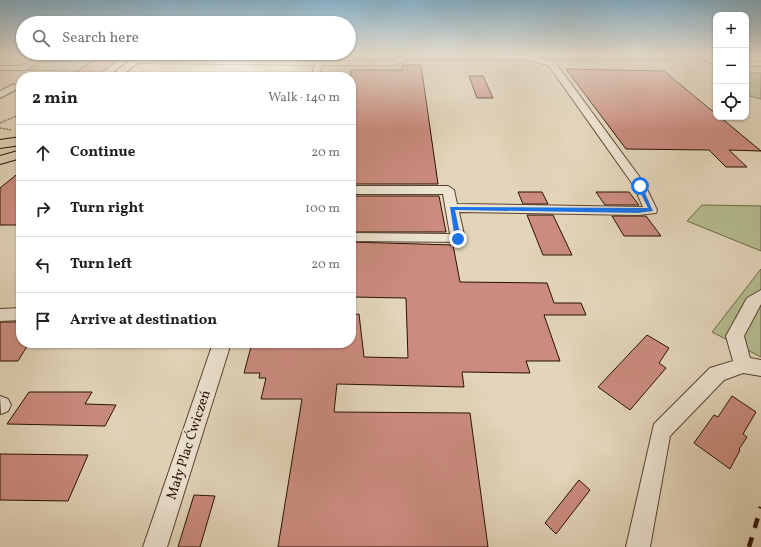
<!DOCTYPE html>
<html lang="en">
<head>
<meta charset="utf-8">
<style>
  :root { --surface:#fff; --page:#f2f2f2; --text:#202124; --muted:#757577; --line:#e0e0e0 }
  body { margin:0; font-family:Vollkorn,serif; background:var(--page); color:var(--text) }
  .controls { position:absolute; right:12px; top:12px; display:grid; overflow:hidden; border-radius:8px; box-shadow:0 1px 3px #0004 }
  .controls button { width:36px; height:36px; display:grid; place-items:center; padding:0; border:0; border-bottom:1px solid var(--line); background:var(--surface); color:var(--text); font:20px sans-serif }
  .stop { position:absolute; width:12px; height:12px; margin:-9px; border:3px solid #1a73e8; border-radius:50%; background:#fff }
  .stop.end { background:#1a73e8; border-color:#fff; box-shadow:0 1px 4px #0008 }
  .list { margin:0; padding:0; list-style:none }
  h2 { display:flex; justify-content:space-between; align-items:center; height:52px; margin:0; padding:0 16px; font-size:17px }
  h2 small { font-size:13px; font-weight:400; color:var(--muted) }
  .list li { display:grid; grid-template-columns:26px 1fr auto; gap:12px; align-items:center; box-sizing:border-box; height:56px; padding:0 16px; border-top:1px solid var(--line) }
  .list b { display:block; font-size:15px; white-space:nowrap }
  .list em { font-size:13px; font-style:normal; color:var(--muted) }
  .icon { flex:none; width:22px; height:22px; fill:none; stroke:currentColor; stroke-width:2; stroke-linecap:round; stroke-linejoin:round }
  .map { position:relative; flex:none; width:761px; height:547px; overflow:hidden }
  .search { position:absolute; background:var(--surface); box-shadow:0 1px 3px #0004; left:16px; top:16px; width:340px; height:44px; display:flex; align-items:center; gap:10px; box-sizing:border-box; padding:0 14px; border-radius:22px; color:var(--muted); font-size:15px }
  .panel { position:absolute; background:var(--surface); box-shadow:0 1px 3px #0004; left:16px; top:72px; width:340px; height:276px; border-radius:16px }
  .map>svg:first-child { display:block }
  .green { fill:#b4bd90; stroke:#6e6748 }
  .building { fill:#cb8c7f; stroke:#291101 }
  .lines { fill:none; stroke-linecap:round; stroke-linejoin:round }
  .minor-casing { stroke:#58422f; stroke-width:2 }
  .major-casing { stroke:#291101; stroke-width:2 }
  .path { stroke:#291101; stroke-width:1.5; stroke-dasharray:0.5 1; stroke-linecap:butt }
  .minor { fill:#ede4d2; fill-rule:evenodd }
  .major { fill:#e3d5ba; fill-rule:evenodd }
  .rail { stroke:#291101; stroke-width:4.5; stroke-dasharray:10 10; stroke-linecap:butt }
  .route { fill:#1a73e8 }
  .labels { text-anchor:middle; dominant-baseline:central; stroke-width:3.5; stroke-linejoin:round; paint-order:stroke }
  .near-street-label { font-size:14px; fill:#291101; stroke:#ede4d2 }
</style>
</head>
<body>
<div class="map">
<svg width="761" height="547" viewBox="0 0 761 547">
  <rect width="100%" height="100%" fill="#e3d5ba"/>
  <filter id="stains"><feTurbulence type="fractalNoise" baseFrequency=".005" numOctaves="4"/><feColorMatrix values="0 0 0 0 .2 0 0 0 0 .09 0 0 0 0 .02 0 0 0 .5 -.17"/></filter>
  <radialGradient id="worn" r=".72"><stop offset=".6" stop-color="#630" stop-opacity="0"/><stop offset="1" stop-color="#630" stop-opacity=".3"/></radialGradient>
  <!-- green -->
  <path class="green" d="M52 55H101L77 71 25 70Z
    M459 55H676L684 60H554L531 55Z
    M746 73H761V99L746 95Z
    M702 205 761 206V251L687 221Z
    M761 269V357L712 332Z"/>
  <!-- building -->
  <path class="building" d="M98 58H122L95 77H68Z
    M402 65H421L438 184H351V70H402Z
    M566 69 664 71 716 114V117H720L761 151 729 150 747 167H726L709 150 626 149Z
    M469 76H483L493 98H477Z
    M21 171V225H0V188Z
    M518 192H542L548 204H523Z
    M596 192H629L639 205H605Z
    M351 196H439L446 232H351Z
    M527 215H553L572 255H543Z
    M612 216H646L661 236H624Z
    M351 242 453 245 460 282 547 283 554 303H581L586 315H544L560 361H526L530 373 462 372 464 387 337 384 334 412 470 413 488 547H278L302 399H261L266 378H259L260 373H244L252 343H351V315L359 314 364 357 408 358 406 298 351 297Z
    M0 322H21V343H29L18 361H0Z
    M647 335 669 348 659 363 666 368 630 410 598 387Z
    M29 392H92L85 404 116 405 105 426 7 424Z
    M732 396 756 412 743 434 747 437 739 449 740 450 730 469 694 443 714 415 718 417Z
    M0 454 88 455 68 501 0 500Z
    M579 480 590 490 556 534 545 523Z
    M194 495 215 496 200 547H178Z"/>
  <g class="lines">
    <defs>
      <path id="minor" d="M0 55H7L0 58Z
        M41 55H50L25 70H0V66H21Z
        M410 55 531 56 555 62 644 183 657 210 656 213 638 215 459 212 465 239 463 242 351 241V233L450 234 443 194H351V186H448L454 190 457 204 643 207 634 186 549 66 531 60 411 59 394 65H322L319 77H311L315 65 134 63 130 61 134 59 393 61Z
        M696 55H705L716 61V66Z
        M746 62H761V66H746Z
        M14 84 18 87 17 89 0 98V91Z
        M761 290V304L744 336 750 358 761 360V376L743 373 724 380 670 436 650 547H626L654 424 710 368 733 361 726 336 747 298Z
        M21 308V320L0 321V309Z
        M213 343H231L167 547H143Z
        M0 396 8 399 11 405 8 411 1 414Z"/>
      <path id="major" d="M137 55H148L120 77H108Z
        M21 137V145L0 148V140Z
        M21 150V158L0 164V156Z"/>
    </defs>
    <!-- minor casing -->
    <use href="#minor" class="minor-casing"/>
    <!-- major casing -->
    <use href="#major" class="major-casing"/>
    <!-- path -->
    <path class="path" d="M0 123 21 114
      M0 128 11 130"/>
    <!-- minor -->
    <use href="#minor" class="minor"/>
    <!-- major -->
    <use href="#major" class="major"/>
    <!-- rail -->
    <path class="rail" d="M749 547 761 507"/>
  </g>
  <!-- sky -->
  <linearGradient id="sky" x2="0" y2="1"><stop stop-color="#87b6d0"/><stop offset="0.42" stop-color="#f2ece0"/><stop offset="1" stop-color="#f2ece0" stop-opacity="0"/></linearGradient>
  <rect width="761" height="131" fill="url(#sky)"/>
  <!-- route -->
  <path class="route" d="M640 184 642 186 653 211 638 213 455 210 461 239 458 241 455 239 450 207 648 208 637 186Z"/>
  <g class="labels">
    <!-- near-street labels -->
    <g class="near-street-label">
      <text transform="translate(189 445) rotate(-72)">Mały Plac Ćwiczeń</text>
    </g>
  </g>
  <rect width="100%" height="100%" filter="url(#stains)"/>
  <rect width="100%" height="100%" fill="url(#worn)"/>
</svg>
<div class="controls">
<button>+</button>
<button>−</button>
<button><svg class="icon" aria-label="locate" viewBox="0 0 24 24"><circle cx="12" cy="12" r="6"/><path d="M12 2v4M12 18v4M2 12h4M18 12h4"/></svg></button>
</div>
<div class="stop" style="left:640px;top:186px"></div>
<div class="stop end" style="left:458px;top:239px"></div>
<div class="search"><svg class="icon" aria-label="search" viewBox="0 0 24 24"><circle cx="10" cy="10" r="6"/><path d="M15 15l6 6"/></svg>Search here</div>
<section class="panel">
<h2>2 min<small>Walk · 140 m</small></h2>
<ul class="list">
<li><svg class="icon" aria-label="ahead" viewBox="0 0 24 24"><path d="M12 20V5M6 11l6-6 6 6"/></svg><div><b>Continue</b></div><em>20 m</em></li>
<li><svg class="icon" aria-label="right" viewBox="0 0 24 24"><path d="M7 20v-9h11M14 6l5 5-5 5"/></svg><div><b>Turn right</b></div><em>100 m</em></li>
<li><svg class="icon" aria-label="left" viewBox="0 0 24 24"><path d="M17 20v-9H6M10 6l-5 5 5 5"/></svg><div><b>Turn left</b></div><em>20 m</em></li>
<li><svg class="icon" aria-label="arrive" viewBox="0 0 24 24"><path d="M6 21V4h12l-3 4 3 4H6"/></svg><div><b>Arrive at destination</b></div></li>
</ul>
</section>
</div>
</body>
</html>
